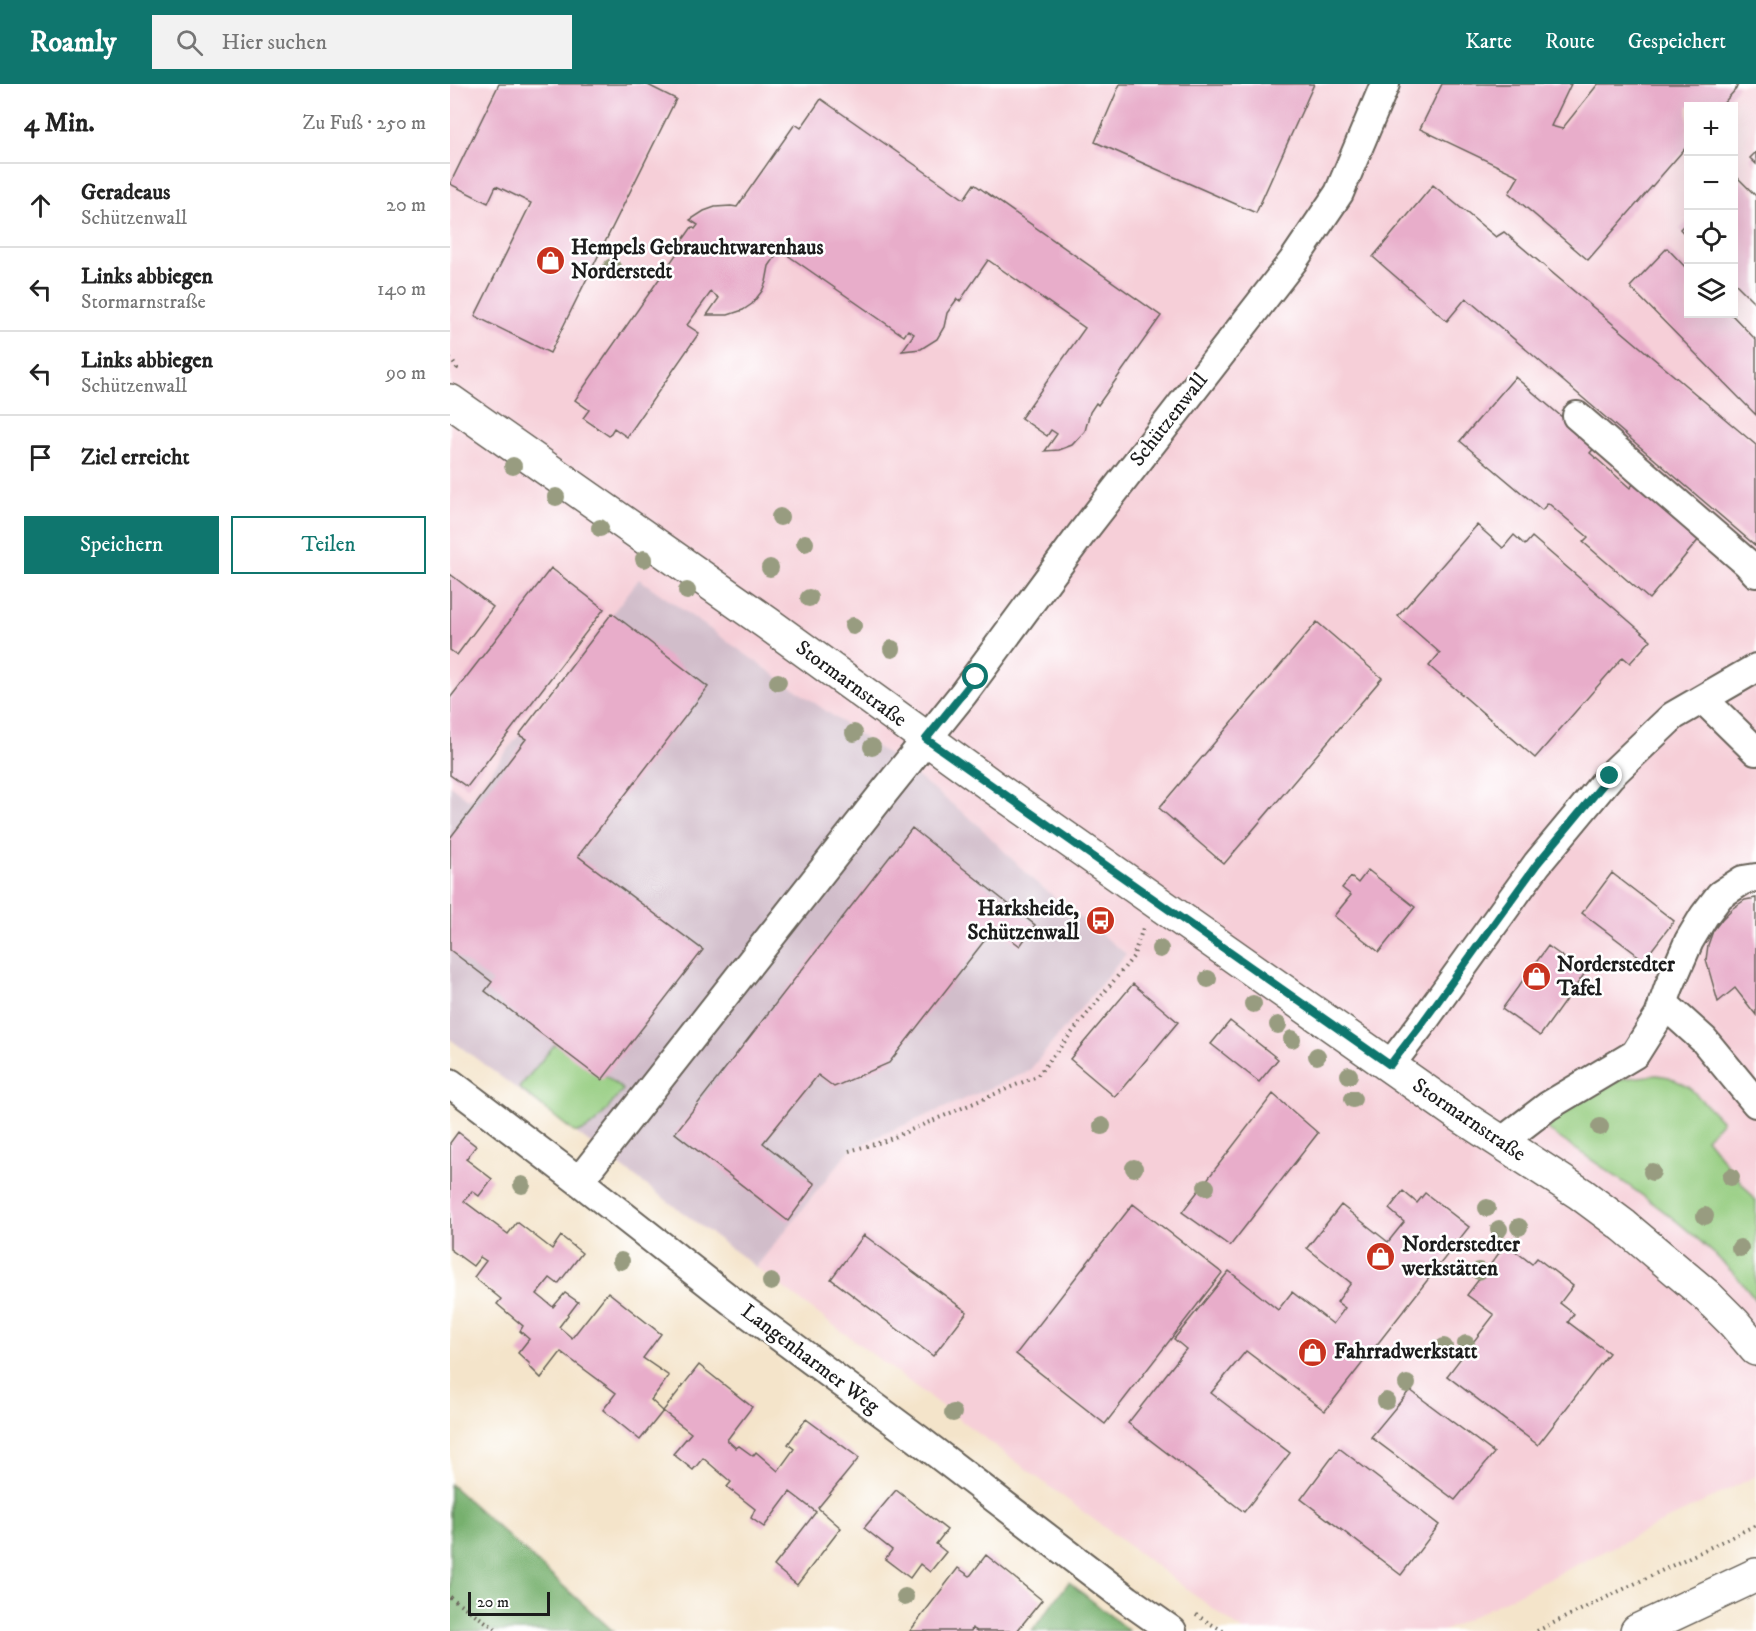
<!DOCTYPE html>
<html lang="de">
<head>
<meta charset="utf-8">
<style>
  :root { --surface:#fff; --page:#f2f2f2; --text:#222; --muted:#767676; --line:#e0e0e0; --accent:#0f766e }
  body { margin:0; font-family:"IM FELL DW Pica",serif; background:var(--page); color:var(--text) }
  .controls { position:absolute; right:18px; top:18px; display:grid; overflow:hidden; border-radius:0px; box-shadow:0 6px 24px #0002 }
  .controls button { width:54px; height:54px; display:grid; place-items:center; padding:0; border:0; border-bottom:2px solid var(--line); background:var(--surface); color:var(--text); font:30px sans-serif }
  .scale { position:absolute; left:18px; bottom:15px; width:82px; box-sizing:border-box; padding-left:6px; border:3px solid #1c1c1c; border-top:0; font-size:16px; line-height:21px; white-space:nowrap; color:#1c1c1c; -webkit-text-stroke:4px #fff; paint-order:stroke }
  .stop { position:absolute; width:18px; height:18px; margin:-14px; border:4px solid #0f766e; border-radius:50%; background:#fff }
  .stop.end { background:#0f766e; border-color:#fff; box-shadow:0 2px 6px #0008 }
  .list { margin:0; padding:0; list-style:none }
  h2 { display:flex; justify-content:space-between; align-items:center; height:78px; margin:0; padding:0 24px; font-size:26px }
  h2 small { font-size:20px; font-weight:400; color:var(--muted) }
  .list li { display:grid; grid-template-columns:39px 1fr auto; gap:18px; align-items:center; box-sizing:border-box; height:84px; padding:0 24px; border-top:2px solid var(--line) }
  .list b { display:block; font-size:22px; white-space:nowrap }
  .list p { margin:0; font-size:20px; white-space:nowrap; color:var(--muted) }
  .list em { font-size:20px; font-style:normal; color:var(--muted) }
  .actions { display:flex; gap:12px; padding:18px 24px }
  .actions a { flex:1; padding:14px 0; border:2px solid var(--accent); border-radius:0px; text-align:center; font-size:21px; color:var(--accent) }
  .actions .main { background:var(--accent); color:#fff }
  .icon { flex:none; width:33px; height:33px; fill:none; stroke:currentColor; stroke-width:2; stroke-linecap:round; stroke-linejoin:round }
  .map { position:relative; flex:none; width:1306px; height:1547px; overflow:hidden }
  header { display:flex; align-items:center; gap:36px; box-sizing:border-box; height:84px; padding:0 30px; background:var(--accent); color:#fff }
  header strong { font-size:28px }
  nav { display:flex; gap:33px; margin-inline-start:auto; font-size:21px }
  .search { width:420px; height:54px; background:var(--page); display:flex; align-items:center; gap:15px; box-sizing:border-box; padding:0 21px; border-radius:0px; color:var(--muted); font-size:22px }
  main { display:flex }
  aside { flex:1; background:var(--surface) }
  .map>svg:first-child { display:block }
  .built { fill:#f6cfd8; fill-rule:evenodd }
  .industrial { fill:#d1bdca }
  .green { fill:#94cc7f; stroke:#58744e; stroke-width:1.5 }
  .forest { fill:#77b06e; stroke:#4a6645; stroke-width:1.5 }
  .building { fill:#e8adca }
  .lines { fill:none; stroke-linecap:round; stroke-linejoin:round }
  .minor-casing { stroke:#686259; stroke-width:32 }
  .major-casing { stroke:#686259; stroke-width:36 }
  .path { stroke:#686259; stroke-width:4; stroke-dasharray:1.5 4.5; stroke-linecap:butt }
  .minor { stroke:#fff; stroke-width:28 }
  .major { stroke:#fff; stroke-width:33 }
  .tree { fill:#989c80 }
  .route { stroke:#0f766e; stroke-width:8 }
  .labels { text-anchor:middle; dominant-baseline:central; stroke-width:5; stroke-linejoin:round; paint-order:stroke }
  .poi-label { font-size:21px; font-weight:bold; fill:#1c1c1c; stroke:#fff; text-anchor:start }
  .street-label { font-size:21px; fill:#1c1c1c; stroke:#fff }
</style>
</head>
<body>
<header>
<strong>Roamly</strong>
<div class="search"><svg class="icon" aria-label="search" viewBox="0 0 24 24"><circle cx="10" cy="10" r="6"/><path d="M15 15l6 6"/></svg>Hier suchen</div>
<nav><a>Karte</a><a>Route</a><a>Gespeichert</a></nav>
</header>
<main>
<aside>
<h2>4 Min.<small>Zu Fuß · 250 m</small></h2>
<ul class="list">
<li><svg class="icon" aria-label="ahead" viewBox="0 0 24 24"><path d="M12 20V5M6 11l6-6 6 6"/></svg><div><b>Geradeaus</b><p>Schützenwall</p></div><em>20 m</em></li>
<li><svg class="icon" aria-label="left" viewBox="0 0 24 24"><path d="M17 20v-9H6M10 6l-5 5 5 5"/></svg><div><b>Links abbiegen</b><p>Stormarnstraße</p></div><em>140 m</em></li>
<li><svg class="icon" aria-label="left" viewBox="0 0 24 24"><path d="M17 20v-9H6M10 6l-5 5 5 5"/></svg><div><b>Links abbiegen</b><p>Schützenwall</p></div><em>90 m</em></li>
<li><svg class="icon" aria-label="arrive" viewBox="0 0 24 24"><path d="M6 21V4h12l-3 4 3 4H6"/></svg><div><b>Ziel erreicht</b></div></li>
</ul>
<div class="actions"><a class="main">Speichern</a><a>Teilen</a></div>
</aside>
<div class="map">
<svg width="1306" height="1547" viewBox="0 0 1306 1547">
  <rect width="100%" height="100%" fill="#fff"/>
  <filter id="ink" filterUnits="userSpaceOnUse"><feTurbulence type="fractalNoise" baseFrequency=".0167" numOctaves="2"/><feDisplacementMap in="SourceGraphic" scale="12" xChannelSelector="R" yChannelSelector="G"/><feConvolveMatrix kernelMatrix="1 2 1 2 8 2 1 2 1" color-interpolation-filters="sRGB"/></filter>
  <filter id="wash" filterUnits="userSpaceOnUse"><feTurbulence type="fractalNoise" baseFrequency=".008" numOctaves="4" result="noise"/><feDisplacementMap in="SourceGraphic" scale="24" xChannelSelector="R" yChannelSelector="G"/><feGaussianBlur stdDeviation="1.35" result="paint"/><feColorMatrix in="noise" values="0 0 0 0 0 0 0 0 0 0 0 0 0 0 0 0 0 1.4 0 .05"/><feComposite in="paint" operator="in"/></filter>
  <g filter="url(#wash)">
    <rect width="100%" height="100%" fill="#f4e4ca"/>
    <!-- built -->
    <path class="built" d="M0 0H1306V1392L993 1547H793L0 955ZM1238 22H1284V230H1238Z"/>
    <!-- industrial -->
    <path class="industrial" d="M189 495 454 682 526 739 583 796 676 870 579 987 436 1049 399 1067 306 1183 0 955V701L19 716Z"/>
    <!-- green -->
    <path class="green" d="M105 960 155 991 173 1006C162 1018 141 1052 124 1048L69 1004Z
      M1207 991 1219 993 1239 1003 1272 1037 1256 1054 1306 1117V1216C1253 1146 1169 1096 1098 1046V1036L1170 995Z"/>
    <!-- forest -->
    <path class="forest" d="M0 1400 163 1547H0Z
      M619 1498 679 1547H582Z"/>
    <g id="blocks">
      <!-- building -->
      <path class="building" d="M49 0H196L226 15 100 269 25 232 81 119 46 102 38 119 0 100Z
        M670 0H864L806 129 645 58Z
        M992 0H1121L1101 42 1112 45 1148 0H1288L1286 5 1271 22H1238V61L1138 176 1059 109 1069 92 970 45Z
        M371 15 514 115 524 100 711 232 648 321 646 319 640 328 635 347 622 361 609 366 595 367 607 350 601 346 597 352 571 334 635 244 538 176 510 217 507 215 497 229 494 243 487 255 471 265 452 267 464 250 458 246 454 252 330 166 319 182 316 198 312 207 302 220 293 226 278 231H257L269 214 261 208 237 241 249 249 177 353 164 344 159 352 133 334 139 326 125 316 232 162 230 160 242 143 245 145 248 141 240 136 254 127 265 123 281 122 287 123 345 40 351 44Z
        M1306 68V80L1300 74Z
        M1284 90 1306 112V220L1284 198Z
        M983 101 1046 153 1054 148 1306 361V462L1016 214 997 237 923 173Z
        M1238 137V154L1230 145Z
        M1217 164 1238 186V230H1281L1306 256V331L1180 203Z
        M1065 293 1146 362 1140 369 1180 404 1185 398 1250 454 1199 515 1133 458 1138 453 1098 419 1092 426 1010 357Z
        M1027 441 1053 464 1064 451 1075 461 1082 453 1201 556 1180 579 1173 573 1085 674 979 582 990 569 948 532Z
        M101 484 154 525 17 703 0 691V614Z
        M0 490 43 523 7 571 0 566Z
        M162 529 258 603 128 772 253 866 152 996 35 907 42 898 0 866V754L76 655 69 651Z
        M867 538 932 594 774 780 709 724Z
        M462 744 585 841 570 862 545 843 439 979 384 1003 368 991 313 1059 365 1100 338 1137 225 1049Z
        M918 786 965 823 929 868 884 832 901 811 892 804 901 793 908 799Z
        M1162 789 1224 837 1194 876 1132 829Z
        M1306 814V931L1285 904 1268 918 1256 876 1258 861 1263 847 1272 835 1283 824 1295 816Z
        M1098 862 1135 889 1090 952 1052 925Z
        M683 900 728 938 665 1013 620 975Z
        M780 937 828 975 809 998 761 960Z
        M823 1010 868 1049 780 1162 732 1128Z
        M8 1048 26 1062 16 1075 42 1095 29 1112 22 1107 14 1117 58 1150 67 1138 102 1165 111 1152 132 1169 108 1200 100 1194 87 1210 103 1223 115 1209 128 1218 109 1243 122 1254 158 1208 211 1250 193 1274 219 1292 201 1316 213 1327 190 1356 153 1326 166 1309 111 1268 91 1294 79 1282 80 1280 68 1269 79 1255 70 1247 73 1242 47 1220 51 1215 24 1193 36 1177 30 1173 23 1182 0 1165V1059Z
        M953 1107 967 1119 975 1109 1019 1143 875 1327 796 1267 761 1309 840 1369 794 1428 678 1339 736 1265 724 1255 779 1187 828 1226 842 1208 883 1240 895 1224 887 1218 901 1199 857 1164 891 1121 938 1158 954 1138 939 1125Z
        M683 1120 772 1189 655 1340 566 1270Z
        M414 1151 517 1228 483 1272 381 1195Z
        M1056 1160 1082 1180 1087 1174 1123 1202 1110 1219 1124 1230 1118 1238 1159 1269 1088 1361 997 1292 1044 1231 1017 1211Z
        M249 1281 302 1323 277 1356 286 1364 289 1362 303 1372 306 1368 328 1387 344 1365 338 1360 356 1335 409 1374 368 1424 391 1444 347 1501 324 1482 366 1428 340 1408 314 1443 301 1434 305 1425 277 1403 281 1398 253 1374 243 1386 223 1370 241 1349 213 1327Z
        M960 1306 1044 1369 1005 1416 921 1353Z
        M889 1364 989 1441 951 1491 851 1415Z
        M446 1406 497 1446 486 1460 496 1468 480 1488 470 1480 460 1494 435 1475 442 1466 414 1444Z
        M536 1471 592 1516 567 1547H527L522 1544 521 1547H460L508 1484 520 1492Z"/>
    </g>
  </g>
  <g filter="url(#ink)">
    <use href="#blocks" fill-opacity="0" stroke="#686259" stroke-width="1.5"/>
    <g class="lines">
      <defs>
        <path id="minor" d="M1127 332 1297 479 1306 489
          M1253 615 1306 667
          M1213 919 1254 956 1306 1019
          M940 981 970 942 1087 780 1160 692 1223 632 1306 584
          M0 999 129 1097 283 1218 468 1355 678 1516 722 1547
          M1053 1060 1059 1052 1098 1022 1185 970 1209 932 1219 903 1239 857 1254 832 1270 811 1293 796 1306 794
          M129 1097 435 707 513 610 632 449 843 177 889 109 935 0"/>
        <path id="major" d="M0 317 317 539 542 702 1008 1030 1131 1110 1174 1142 1256 1211 1284 1239 1306 1265
          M1187 1547 1306 1491"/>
      </defs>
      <!-- minor casing -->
      <use href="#minor" class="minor-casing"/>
      <!-- major casing -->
      <use href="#major" class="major-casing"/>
      <!-- path -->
      <path class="path" d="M0 274 7 284 4 288
        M399 1067 435 1057 587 992 683 873 693 844
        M0 1513 49 1547
        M746 1531 773 1547
        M1087 1547 1306 1441"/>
      <!-- minor -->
      <use href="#minor" class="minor"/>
      <!-- major -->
      <use href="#major" class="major"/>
    </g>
    <!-- trees -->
    <g class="tree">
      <circle cx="162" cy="183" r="9"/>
      <circle cx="63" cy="382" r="9"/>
      <circle cx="106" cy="413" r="9"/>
      <circle cx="330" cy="433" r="9"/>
      <circle cx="150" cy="444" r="9"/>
      <circle cx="355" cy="459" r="9"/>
      <circle cx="194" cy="475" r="9"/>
      <circle cx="320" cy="484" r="9"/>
      <circle cx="237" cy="507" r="9"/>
      <circle cx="359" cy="514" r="9"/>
      <circle cx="403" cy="542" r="9"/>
      <circle cx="442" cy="565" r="9"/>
      <circle cx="328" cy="598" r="9"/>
      <circle cx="404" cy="649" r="9"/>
      <circle cx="422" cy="663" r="9"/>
      <circle cx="710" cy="865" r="9"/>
      <circle cx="758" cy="895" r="9"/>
      <circle cx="803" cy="920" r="9"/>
      <circle cx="828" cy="941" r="9"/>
      <circle cx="842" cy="955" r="9"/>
      <circle cx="867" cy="972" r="9"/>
      <circle cx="899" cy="991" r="9"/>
      <circle cx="903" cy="1015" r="9"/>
      <circle cx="652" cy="1042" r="9"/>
      <circle cx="1150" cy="1043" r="9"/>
      <circle cx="684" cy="1084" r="9"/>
      <circle cx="1202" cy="1088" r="9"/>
      <circle cx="1281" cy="1093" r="9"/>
      <circle cx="72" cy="1101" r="9"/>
      <circle cx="756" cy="1103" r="9"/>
      <circle cx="1037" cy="1124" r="9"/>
      <circle cx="1255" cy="1132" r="9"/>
      <circle cx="1069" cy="1143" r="9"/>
      <circle cx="1049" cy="1145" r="9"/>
      <circle cx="1290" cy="1164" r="9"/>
      <circle cx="171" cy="1177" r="9"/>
      <circle cx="1029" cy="1187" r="9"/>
      <circle cx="321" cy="1198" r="9"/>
      <circle cx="1016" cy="1260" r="9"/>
      <circle cx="994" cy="1263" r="9"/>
      <circle cx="957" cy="1300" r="9"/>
      <circle cx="936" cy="1317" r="9"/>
      <circle cx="503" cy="1329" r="9"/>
      <circle cx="455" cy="1513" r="9"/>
    </g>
  </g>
  <g class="lines" filter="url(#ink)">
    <!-- route -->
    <path class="route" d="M526 593 476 655 940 981 970 942 1087 780 1160 692"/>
  </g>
  <!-- icons -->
  <defs>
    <symbol id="shop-disc" viewBox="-11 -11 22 22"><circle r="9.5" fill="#c8321e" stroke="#fff"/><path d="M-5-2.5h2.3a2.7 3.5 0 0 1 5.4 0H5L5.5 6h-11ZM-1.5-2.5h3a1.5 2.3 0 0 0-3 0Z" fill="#fff"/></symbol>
    <symbol id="bus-disc" viewBox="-11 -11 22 22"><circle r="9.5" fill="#c8321e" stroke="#fff"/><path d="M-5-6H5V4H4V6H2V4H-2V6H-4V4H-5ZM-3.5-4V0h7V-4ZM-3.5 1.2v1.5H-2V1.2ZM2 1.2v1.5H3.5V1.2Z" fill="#fff"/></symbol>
  </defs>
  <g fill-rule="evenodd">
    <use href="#shop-disc" x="84" y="160" width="33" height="33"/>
    <use href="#bus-disc" x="634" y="820" width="33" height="33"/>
    <use href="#shop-disc" x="1070" y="876" width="33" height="33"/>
    <use href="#shop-disc" x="914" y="1156" width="33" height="33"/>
    <use href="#shop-disc" x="846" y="1252" width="33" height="33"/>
  </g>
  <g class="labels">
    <!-- poi labels -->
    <g class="poi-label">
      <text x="121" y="164">Hempels Gebrauchtwarenhaus<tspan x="121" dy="24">Norderstedt</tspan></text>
      <text x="629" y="825" text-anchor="end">Harksheide,<tspan x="629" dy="24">Schützenwall</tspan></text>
      <text x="1107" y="881">Norderstedter<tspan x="1107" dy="24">Tafel</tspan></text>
      <text x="952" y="1161">Norderstedter<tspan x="952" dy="24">werkstätten</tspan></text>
      <text x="884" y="1268">Fahrradwerkstatt</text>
    </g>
    <!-- street labels -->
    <g class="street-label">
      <text transform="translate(719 336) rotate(-52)">Schützenwall</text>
      <text transform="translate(401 600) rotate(36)">Stormarnstraße</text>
      <text transform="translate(1019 1036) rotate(34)">Stormarnstraße</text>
      <text transform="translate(360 1275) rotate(37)">Langenharmer Weg</text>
    </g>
  </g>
</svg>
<div class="controls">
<button>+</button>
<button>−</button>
<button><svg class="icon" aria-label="locate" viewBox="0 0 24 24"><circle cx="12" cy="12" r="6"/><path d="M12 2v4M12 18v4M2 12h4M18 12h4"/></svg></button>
<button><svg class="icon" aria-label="layers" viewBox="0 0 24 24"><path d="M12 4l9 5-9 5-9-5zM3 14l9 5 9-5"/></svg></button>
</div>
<div class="scale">20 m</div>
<div class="stop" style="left:526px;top:593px"></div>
<div class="stop end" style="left:1160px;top:692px"></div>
</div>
</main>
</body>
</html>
